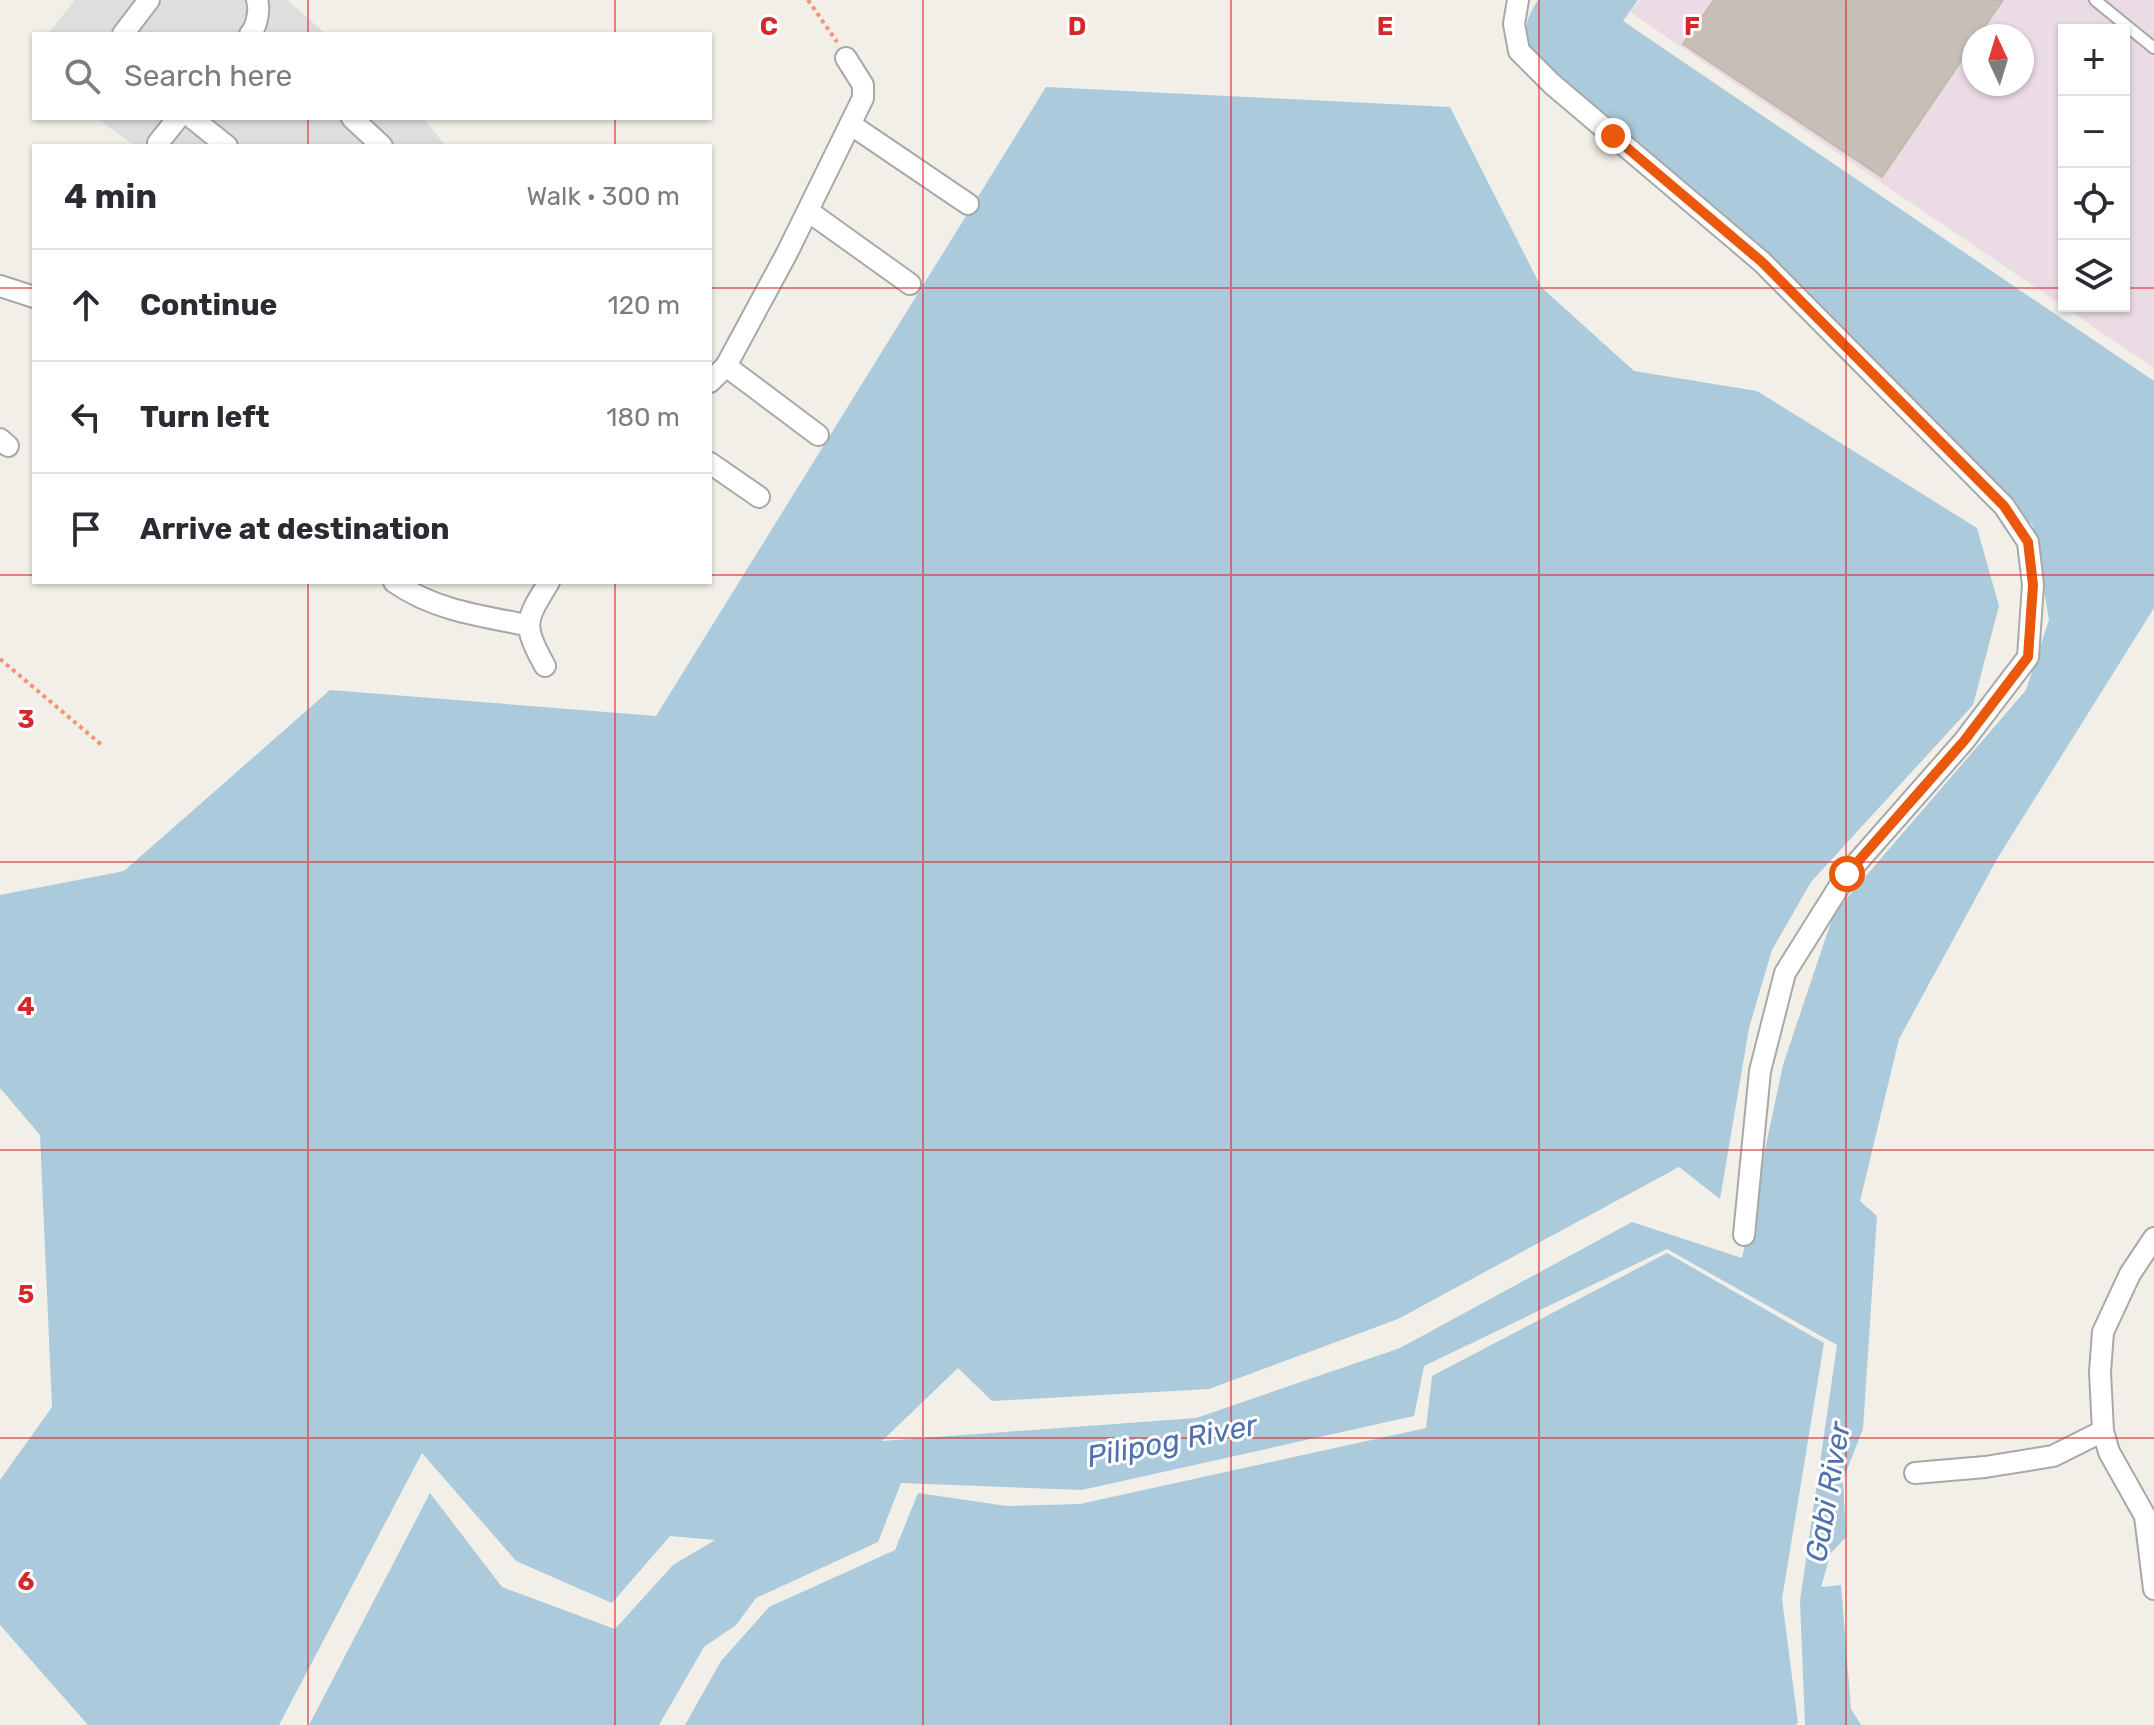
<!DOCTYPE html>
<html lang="en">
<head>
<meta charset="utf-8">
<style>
  :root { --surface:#fff; --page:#f7f7f7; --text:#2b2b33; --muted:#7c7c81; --line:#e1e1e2 }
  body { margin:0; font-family:Rubik,sans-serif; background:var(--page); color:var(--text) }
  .controls { position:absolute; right:24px; top:24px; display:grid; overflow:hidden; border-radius:0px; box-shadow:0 2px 6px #0004 }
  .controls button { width:72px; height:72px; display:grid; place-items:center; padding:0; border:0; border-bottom:2px solid var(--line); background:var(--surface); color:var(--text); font:40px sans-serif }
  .compass { position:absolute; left:1962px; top:24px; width:72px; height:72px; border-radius:50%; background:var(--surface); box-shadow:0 2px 6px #0004; rotate:356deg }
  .stop { position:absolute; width:24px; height:24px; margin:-18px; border:6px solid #ea580c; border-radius:50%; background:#fff }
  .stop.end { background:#ea580c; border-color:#fff; box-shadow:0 2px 8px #0008 }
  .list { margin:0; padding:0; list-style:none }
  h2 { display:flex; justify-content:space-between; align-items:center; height:104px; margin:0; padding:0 32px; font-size:34px }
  h2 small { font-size:26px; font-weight:400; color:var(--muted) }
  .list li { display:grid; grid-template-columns:52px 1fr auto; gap:24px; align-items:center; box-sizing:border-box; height:112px; padding:0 32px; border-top:2px solid var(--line) }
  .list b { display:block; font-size:30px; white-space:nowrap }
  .list em { font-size:26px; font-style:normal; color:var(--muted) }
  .icon { flex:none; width:44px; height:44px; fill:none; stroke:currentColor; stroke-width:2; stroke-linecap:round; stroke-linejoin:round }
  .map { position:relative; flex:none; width:2154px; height:1725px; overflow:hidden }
  .search { position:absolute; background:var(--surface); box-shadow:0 2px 6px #0004; left:32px; top:32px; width:680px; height:88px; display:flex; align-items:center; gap:20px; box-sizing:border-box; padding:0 28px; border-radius:0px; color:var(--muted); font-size:30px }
  .panel { position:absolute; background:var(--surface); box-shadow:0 2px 6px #0004; left:32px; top:144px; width:680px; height:440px; border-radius:0px }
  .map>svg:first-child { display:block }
  .residential { fill:#dfdede }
  .industrial { fill:#eadbe5; fill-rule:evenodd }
  .water { fill:#abcbdd }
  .building { fill:#c6bfb8; stroke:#c3b9ab; stroke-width:2 }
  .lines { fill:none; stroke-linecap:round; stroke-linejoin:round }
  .lane-casing { stroke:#a8a8a8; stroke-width:14 }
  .street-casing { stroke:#a8a8a8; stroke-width:24 }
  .path { stroke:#f69375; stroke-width:4; stroke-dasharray:4 4; stroke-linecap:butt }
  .lane { stroke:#fff; stroke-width:10 }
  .street { stroke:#fff; stroke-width:20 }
  .route { stroke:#ea580c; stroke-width:10 }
  .grid { fill:none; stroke:#d62828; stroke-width:2; stroke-opacity:0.55 }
  .labels { text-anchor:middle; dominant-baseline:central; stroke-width:6; stroke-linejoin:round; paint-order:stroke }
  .water-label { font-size:30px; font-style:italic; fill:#4f72af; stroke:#fff }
  .grid-label { font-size:26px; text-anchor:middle; font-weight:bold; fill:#d62828; stroke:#fff; stroke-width:6; stroke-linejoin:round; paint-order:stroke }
</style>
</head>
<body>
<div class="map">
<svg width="2154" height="1725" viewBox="0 0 2154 1725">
  <rect width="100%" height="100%" fill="#f1efe8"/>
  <!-- residential -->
  <path class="residential" d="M75 0H287L326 34H48Z
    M96 118H423L446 146H135Z"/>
  <!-- industrial -->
  <path class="industrial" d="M1640 0H2154V368L1630 12ZM2064 30H2124V306H2064ZM1974 36H2022V84H1974Z"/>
  <!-- water -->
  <path class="water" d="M1538 0H1638L1623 21 2154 381V608L1997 859 1899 1039 1860 1201 1877 1216 1863 1429 1843 1480 1846 1537 1831 1553 1821 1587 1841 1585 1851 1709 1861 1725H1805L1800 1601 1837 1345 1667 1249 1424 1366 1414 1416 1082 1490 901 1483 878 1542 756 1598 736 1625 704 1647 659 1725H309L430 1493 502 1587 615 1629 673 1565 715 1540 670 1536 612 1603 516 1561 422 1453 279 1725H88L0 1625V1480L52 1407 40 1135 0 1088V895L124 871 330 690 656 716 1046 87 1450 107 1541 287 1634 371 1757 391 1977 528 1999 606 1973 705 1811 882 1772 950 1749 1028 1720 1199 1679 1167 1398 1319 1209 1389 992 1401 958 1368 882 1441 1196 1418 1400 1348 1632 1222 1742 1258 1783 1065 1834 913 2026 690 2049 620 2033 526 1982 468 1798 287 1550 79C1528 49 1515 35 1538 0Z
    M1667 1253 1824 1343 1782 1599 1798 1723 1795 1725H685L721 1661 769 1607 895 1550 918 1493 1007 1506 1080 1504 1426 1428 1432 1376Z"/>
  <!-- building -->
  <path class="building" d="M1714 0H2003L1978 36H1974V42L1882 177 1683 44Z"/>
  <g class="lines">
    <defs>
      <path id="lane" d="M2095 0 2154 48"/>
      <path id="street" d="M1518 0 1514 24 1519 51 1552 84 1762 262 2004 506 2028 542 2033 585 2028 657 1964 741 1847 874 1785 973 1760 1071 1744 1235
        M123 34 149 0
        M250 34C257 27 260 9 257 0
        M192 118 227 146
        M352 118 382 146
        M850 124 968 204
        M158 143 178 118
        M808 211 910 284
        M0 286 34 297
        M726 366 818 435
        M710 382 726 366 787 253 863 98V85L846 58
        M0 439 8 446
        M710 463 759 497
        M394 582C434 610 480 616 527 625
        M545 666C522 624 525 621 549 582
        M2154 1238 2130 1274 2103 1332 2100 1372 2103 1431 2109 1452 2145 1516 2154 1589
        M1915 1473 1985 1467 2053 1456 2103 1431"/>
    </defs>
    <!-- lane casing -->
    <use href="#lane" class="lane-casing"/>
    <!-- street casing -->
    <use href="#street" class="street-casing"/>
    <!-- path -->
    <path class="path" d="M808 0 837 42
      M0 659 103 746"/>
    <!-- lane -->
    <use href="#lane" class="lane"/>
    <!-- street -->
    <use href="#street" class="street"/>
  </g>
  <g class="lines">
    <!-- route -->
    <path class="route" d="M1613 136 1762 262 2004 506 2028 542 2033 585 2028 657 1964 741 1847 874"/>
  </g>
  <!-- grid -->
  <path class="grid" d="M308 0V34M615 0V34M923 0V1725M1231 0V1725M1539 0V1725M1846 0V1725M308 118V146M615 118V146M0 288H34M710 288H2064M2124 288H2154M0 575H34M710 575H2154M308 582V1725M615 582V1725M0 862H2154M0 1150H2154M0 1438H2154"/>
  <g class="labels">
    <!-- water labels -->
    <g class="water-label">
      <text transform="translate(1172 1441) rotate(-11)">Pilipog River</text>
      <text transform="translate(1828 1492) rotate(-80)">Gabi River</text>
    </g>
  </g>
  <g class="grid-label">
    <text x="769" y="35">C</text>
    <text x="1077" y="35">D</text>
    <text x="1385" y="35">E</text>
    <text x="1692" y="35">F</text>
    <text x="26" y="728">3</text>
    <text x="26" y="1015">4</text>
    <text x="26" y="1303">5</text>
    <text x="26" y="1590">6</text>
  </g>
</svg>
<div class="controls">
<button>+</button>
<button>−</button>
<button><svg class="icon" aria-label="locate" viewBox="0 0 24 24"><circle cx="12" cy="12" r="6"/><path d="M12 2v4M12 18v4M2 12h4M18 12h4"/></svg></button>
<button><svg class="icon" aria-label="layers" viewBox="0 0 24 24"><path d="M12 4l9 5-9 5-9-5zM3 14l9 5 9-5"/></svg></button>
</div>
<svg class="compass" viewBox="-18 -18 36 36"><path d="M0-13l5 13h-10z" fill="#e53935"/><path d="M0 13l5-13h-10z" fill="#7c7c81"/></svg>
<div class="stop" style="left:1847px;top:874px"></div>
<div class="stop end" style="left:1613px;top:136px"></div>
<div class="search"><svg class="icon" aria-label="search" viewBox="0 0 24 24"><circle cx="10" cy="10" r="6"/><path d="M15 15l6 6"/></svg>Search here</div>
<section class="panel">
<h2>4 min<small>Walk · 300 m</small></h2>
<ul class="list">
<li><svg class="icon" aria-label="ahead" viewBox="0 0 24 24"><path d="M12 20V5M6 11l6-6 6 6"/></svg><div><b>Continue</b></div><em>120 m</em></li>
<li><svg class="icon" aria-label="left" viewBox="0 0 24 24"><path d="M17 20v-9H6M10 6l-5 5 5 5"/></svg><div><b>Turn left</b></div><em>180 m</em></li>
<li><svg class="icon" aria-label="arrive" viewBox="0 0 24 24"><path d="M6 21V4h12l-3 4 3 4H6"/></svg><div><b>Arrive at destination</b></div></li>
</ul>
</section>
</div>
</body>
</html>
